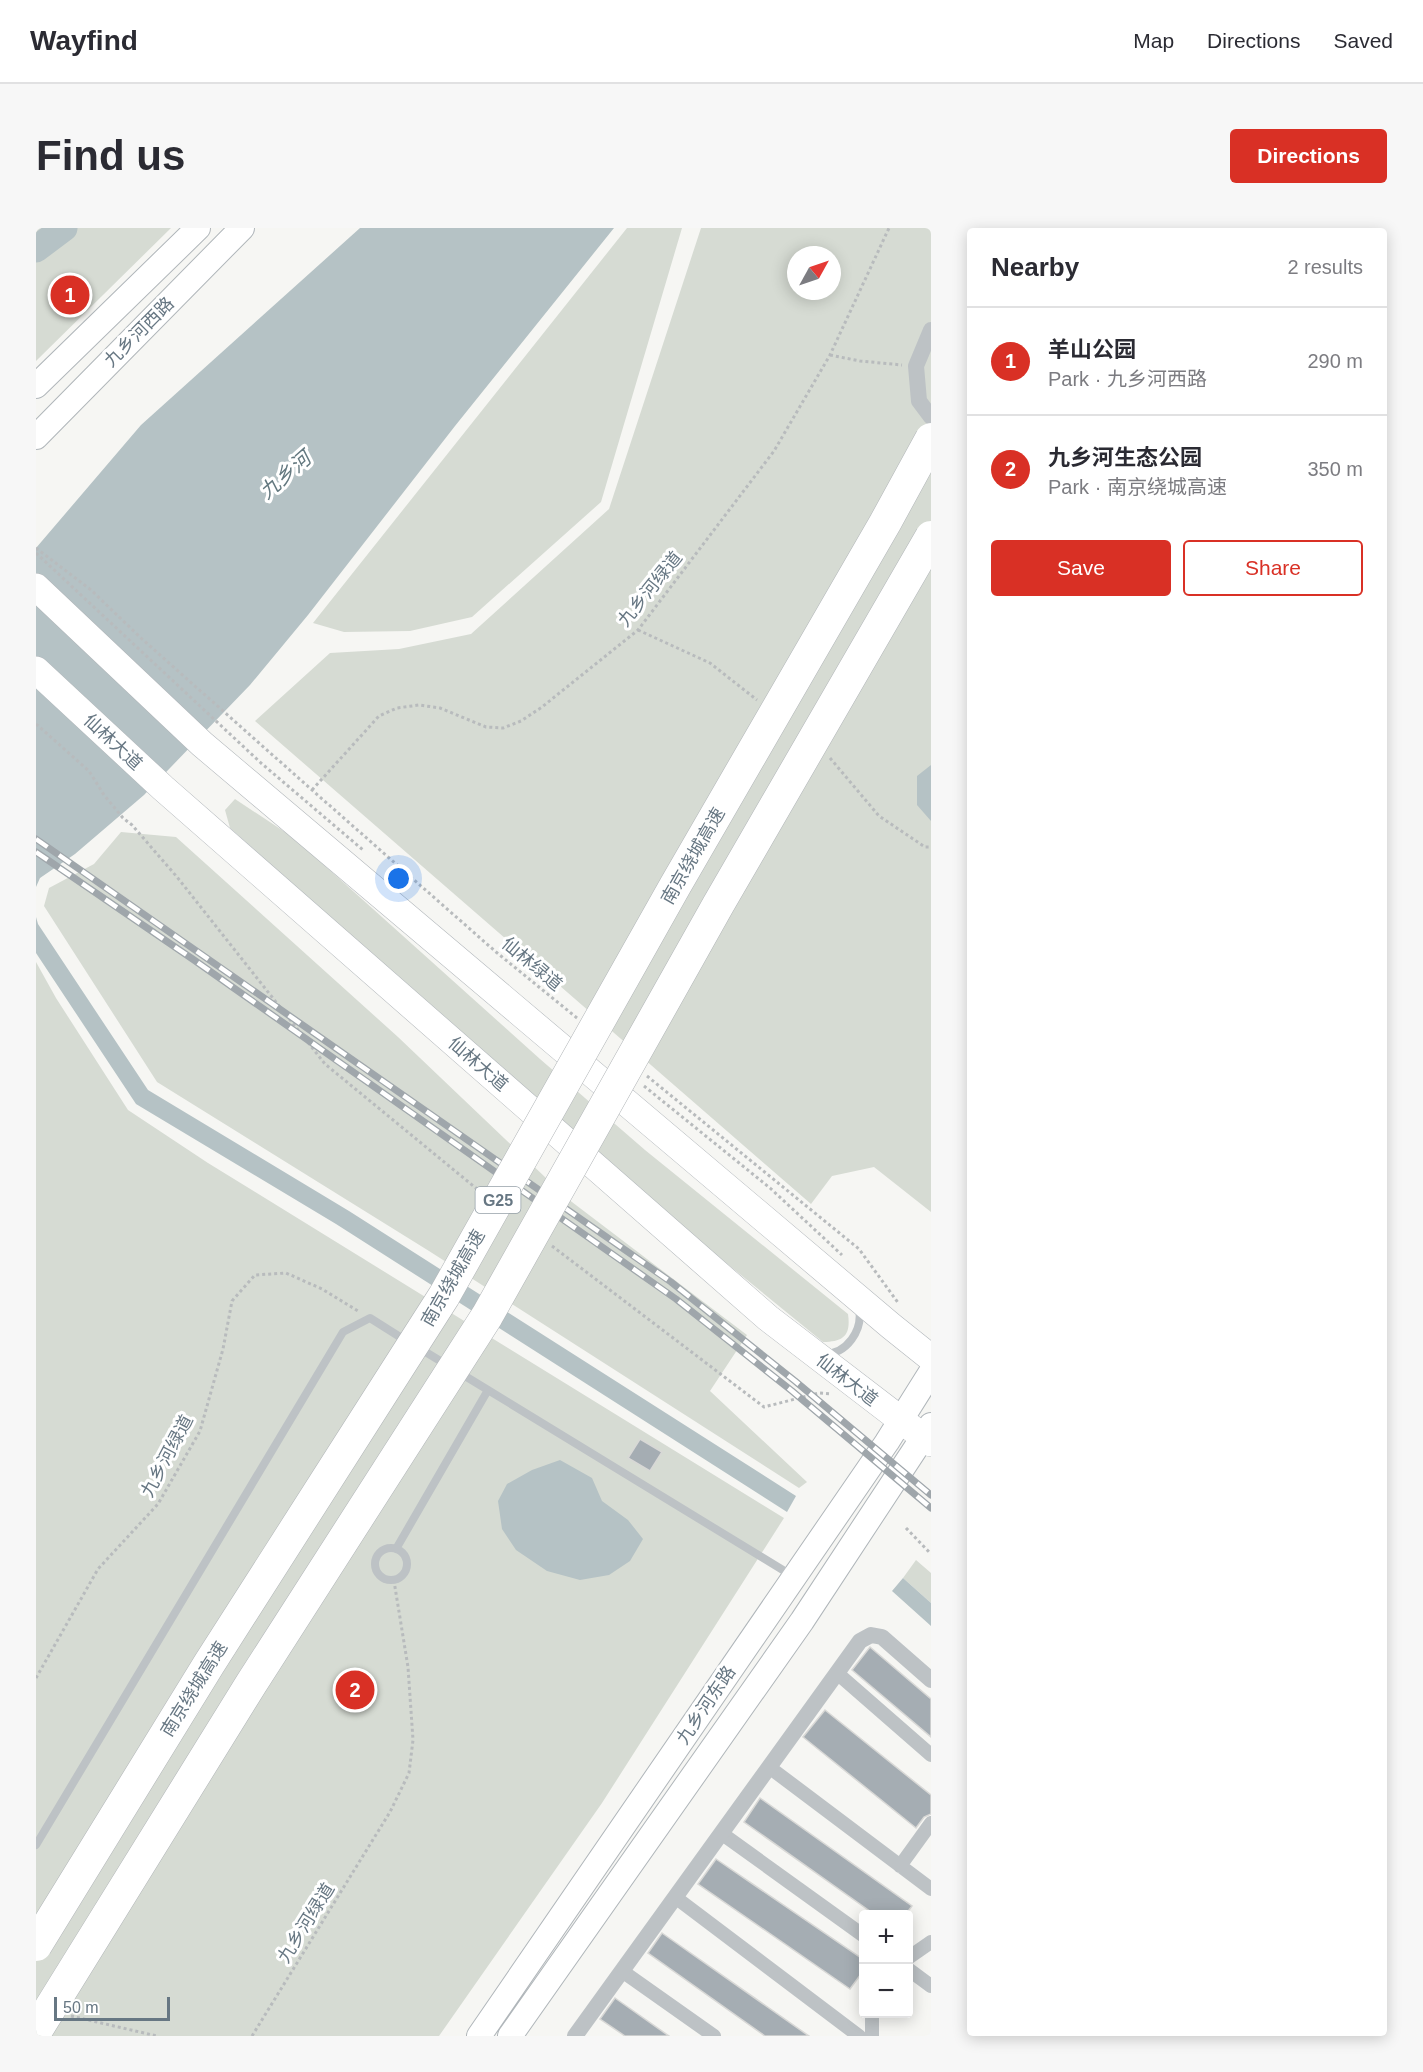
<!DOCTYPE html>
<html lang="en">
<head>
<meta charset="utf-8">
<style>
  :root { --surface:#fff; --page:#f7f7f7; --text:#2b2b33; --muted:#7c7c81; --line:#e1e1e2; --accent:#d93025 }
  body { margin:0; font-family:Helvetica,"Noto Sans SC",sans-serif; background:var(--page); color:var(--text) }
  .controls { position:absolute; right:18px; bottom:18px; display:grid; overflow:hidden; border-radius:6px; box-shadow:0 3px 15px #0003 }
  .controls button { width:54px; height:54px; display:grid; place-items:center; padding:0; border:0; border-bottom:2px solid var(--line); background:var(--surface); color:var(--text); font:30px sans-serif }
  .compass { position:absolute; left:751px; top:18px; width:54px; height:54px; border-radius:50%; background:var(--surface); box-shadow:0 3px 15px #0003; rotate:50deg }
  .scale { position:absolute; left:18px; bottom:15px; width:116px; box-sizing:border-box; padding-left:6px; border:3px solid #677783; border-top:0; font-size:16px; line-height:21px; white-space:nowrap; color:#677783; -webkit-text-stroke:4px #fff; paint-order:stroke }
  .you { position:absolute; left:363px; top:651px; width:21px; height:21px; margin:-15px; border:4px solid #fff; border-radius:50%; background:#1a73e8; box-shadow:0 0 0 9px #1a73e833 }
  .badge { display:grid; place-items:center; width:39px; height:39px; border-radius:50%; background:var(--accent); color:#fff; font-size:20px; font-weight:700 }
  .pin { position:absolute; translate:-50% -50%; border:3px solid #fff; box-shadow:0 2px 6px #0006 }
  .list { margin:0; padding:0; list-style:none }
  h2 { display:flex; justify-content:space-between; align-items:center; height:78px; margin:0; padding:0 24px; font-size:26px }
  h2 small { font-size:20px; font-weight:400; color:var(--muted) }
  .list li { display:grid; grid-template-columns:39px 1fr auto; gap:18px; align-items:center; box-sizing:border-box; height:108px; padding:0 24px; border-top:2px solid var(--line) }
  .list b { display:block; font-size:22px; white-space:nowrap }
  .list p { margin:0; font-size:20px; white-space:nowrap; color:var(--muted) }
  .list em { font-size:20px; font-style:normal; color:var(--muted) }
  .actions { display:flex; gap:12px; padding:18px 24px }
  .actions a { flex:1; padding:14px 0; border:2px solid var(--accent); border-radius:6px; text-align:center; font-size:21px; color:var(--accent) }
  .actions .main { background:var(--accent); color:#fff }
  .map { position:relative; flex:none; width:895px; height:1808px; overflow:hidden; border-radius:6px }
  header { display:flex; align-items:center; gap:36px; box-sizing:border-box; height:84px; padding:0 30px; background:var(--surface); border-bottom:2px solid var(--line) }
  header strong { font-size:28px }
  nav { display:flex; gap:33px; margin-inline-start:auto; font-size:21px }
  .intro { display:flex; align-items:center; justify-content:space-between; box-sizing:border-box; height:144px; padding:0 36px }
  h1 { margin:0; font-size:42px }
  .button { padding:15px 27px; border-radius:6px; background:var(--accent); color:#fff; font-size:21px; font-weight:700 }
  main { display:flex; gap:36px; padding:0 36px }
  aside { flex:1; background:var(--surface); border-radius:6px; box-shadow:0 3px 15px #0003 }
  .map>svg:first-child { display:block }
  .green { fill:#d6dbd3; fill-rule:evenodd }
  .water { fill:#b5c2c5 }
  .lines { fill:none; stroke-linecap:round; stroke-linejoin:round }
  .river { stroke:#b5c2c5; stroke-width:27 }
  .building { fill:#a5adb3; stroke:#d8d8d6; stroke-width:1.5 }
  .secondary-casing { stroke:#b0b6ba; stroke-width:26 }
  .primary-casing { stroke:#b1b6ba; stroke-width:28 }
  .path { stroke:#b8bbbd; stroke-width:3; stroke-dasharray:3 3; stroke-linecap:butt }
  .service { stroke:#bdc2c5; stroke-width:8 }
  .pedestrian { stroke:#bdc2c5; stroke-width:14 }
  .minor { stroke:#bdc2c5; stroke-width:16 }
  .secondary { stroke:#fff; stroke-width:24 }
  .primary { stroke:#fff; stroke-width:27 }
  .rail-casing { stroke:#9fa6ab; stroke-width:7 }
  .rail { stroke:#fff; stroke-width:4.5; stroke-dasharray:14; stroke-linecap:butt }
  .motorway-bridge-casing { stroke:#b1b5b8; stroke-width:33; stroke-linecap:butt }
  .motorway-bridge { stroke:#fff; stroke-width:32 }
  .labels { text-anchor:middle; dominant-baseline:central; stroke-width:6; stroke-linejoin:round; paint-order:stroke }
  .shield { fill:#fff; stroke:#95a0a8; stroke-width:1.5 }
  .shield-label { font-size:16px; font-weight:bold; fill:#677783 }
  .street-label { font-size:18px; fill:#677783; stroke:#fff }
  .water-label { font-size:20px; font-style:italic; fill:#63787f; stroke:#fff }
</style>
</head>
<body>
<header>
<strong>Wayfind</strong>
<nav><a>Map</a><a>Directions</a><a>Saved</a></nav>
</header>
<div class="intro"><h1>Find us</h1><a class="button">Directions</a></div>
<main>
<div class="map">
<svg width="895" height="1808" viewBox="0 0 895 1808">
  <rect width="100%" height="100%" fill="#f6f6f3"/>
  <!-- green -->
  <path class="green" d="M0 0H135L0 133Z
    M591 0H646L565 274 436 389 374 403 308 404 277 395Z
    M665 0H895V984L838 939 796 948 775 976 219 493 294 425 363 421 435 406 573 281ZM760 27H796V63H760Z
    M199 571 258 610 504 831 609 922 812 1086C815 1107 808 1114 787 1114L586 950 194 600 189 582Z
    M85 604 140 609 362 809 532 971 711 1107 674 1163 771 1254 763 1260 393 1023 121 854 8 678 13 660 58 636Z
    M0 734 20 770 92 882 172 935 748 1290 566 1575 403 1808H0Z
    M880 1332 895 1345V1375L867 1350Z"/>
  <!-- water -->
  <path class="water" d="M324 0H578L419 198 272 387 214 457 108 567 39 626 4 650 0 659V320L105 197Z
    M895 537V593L881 577V548Z
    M0 689 2 696 112 862 313 983 760 1268 751 1284 300 996 100 876 0 725Z
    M524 1232 556 1250 566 1273 592 1292 607 1311 594 1333 573 1347 544 1352 511 1343 480 1322 466 1301 462 1273 471 1256 496 1242Z
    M867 1350 895 1375V1398L856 1363Z"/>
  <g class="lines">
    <!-- river -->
    <path class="river" d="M0 21 28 0"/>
  </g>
  <!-- building -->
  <path class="building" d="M604 1211 626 1224 614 1243 592 1230Z
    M834 1419 895 1471V1509L816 1442Z
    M789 1482 895 1567V1586L888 1589 880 1600 767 1509Z
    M724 1570 876 1678 870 1686H838L708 1594Z
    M680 1631 828 1732V1742L814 1761 662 1656Z
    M626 1705 773 1808H729L612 1725Z
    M579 1770 633 1808H589L564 1791Z"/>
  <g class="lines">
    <defs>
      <path id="secondary" d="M0 158 162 0
        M0 209 206 0
        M443 1808 851 1214 895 1144
        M474 1808 766 1393 895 1197"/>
      <path id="primary" d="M0 359 166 516 855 1098 895 1130
        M0 442 127 560 732 1090 895 1215"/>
    </defs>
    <!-- secondary casing -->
    <use href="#secondary" class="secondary-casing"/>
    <!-- primary casing -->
    <use href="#primary" class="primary-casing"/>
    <!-- path -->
    <path class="path" d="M794 127 824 133 866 137
      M0 320 55 362 106 411 276 562 460 724 541 790
      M0 325 225 535 327 622
      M602 402 674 435 721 472
      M0 496 53 543 68 567 87 590 96 597 141 649 289 836 441 961
      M794 530 843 588 889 619H895
      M276 562 343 488 361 480 383 477 404 480 450 499 467 500 485 493 506 479 602 402 738 223 794 127 853 0
      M611 848 823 1021 863 1076
      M608 858 734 960 806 1027
      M516 1018 728 1179 783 1165 795 1166
      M870 1300 895 1326
      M0 1450 62 1341 122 1276 164 1203 187 1121 196 1073 219 1047 250 1045 286 1061 322 1083
      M35 1788 121 1808
      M216 1808 354 1584 373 1545 377 1512 372 1439 358 1353"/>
    <!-- service -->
    <path class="service" d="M383 1120 452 1162
      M788 1126C811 1126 827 1102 823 1081
      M339 1336a16 16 0 1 1 32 0a16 16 0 1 1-32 0Z
      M360 1321 452 1162 755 1347
      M0 1617 307 1104 334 1090 372 1114"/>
    <!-- pedestrian -->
    <path class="pedestrian" d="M801 1445 895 1527
      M733 1539 895 1661
      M685 1605 828 1708
      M864 1638 895 1595
      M639 1669 823 1808
      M872 1730 895 1714
      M872 1741 895 1758
      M586 1743 678 1808
      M836 1786V1808"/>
    <!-- minor -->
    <path class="minor" d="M895 102 880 138 883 173 895 189
      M539 1808 824 1413 835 1407 846 1409 895 1452"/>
    <!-- secondary -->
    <use href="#secondary" class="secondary"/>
    <!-- primary -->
    <use href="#primary" class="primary"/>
    <defs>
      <path id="rail" d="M0 611 635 1054 759 1153 895 1267
        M0 624 158 732 640 1071 756 1163 895 1280"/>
    </defs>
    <!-- rail casing -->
    <use href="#rail" class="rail-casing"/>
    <!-- rail -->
    <use href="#rail" class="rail"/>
    <defs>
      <path id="motorway-bridge" d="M0 1717 173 1436 408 1068 639 658 849 295 895 211
        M0 1803 215 1456 451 1088 682 677 895 309"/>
    </defs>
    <!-- motorway-bridge casing -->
    <use href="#motorway-bridge" class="motorway-bridge-casing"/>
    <!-- motorway-bridge -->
    <use href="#motorway-bridge" class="motorway-bridge"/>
  </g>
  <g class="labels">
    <!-- shield labels -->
    <rect class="shield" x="439.5" y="959" width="45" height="26" rx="4.5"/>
    <g class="shield-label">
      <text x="462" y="972">G25</text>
    </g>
    <!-- street labels -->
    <g class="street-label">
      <text transform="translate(103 104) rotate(-45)">九乡河西路</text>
      <text transform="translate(614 361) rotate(-51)">九乡河绿道</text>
      <text transform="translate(77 514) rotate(43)">仙林大道</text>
      <text transform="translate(657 628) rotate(-60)">南京绕城高速</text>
      <text transform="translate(496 736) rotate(40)">仙林绿道</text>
      <text transform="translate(442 836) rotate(41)">仙林大道</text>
      <text transform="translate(417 1050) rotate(-60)">南京绕城高速</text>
      <text transform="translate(811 1152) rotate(38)">仙林大道</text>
      <text transform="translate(131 1228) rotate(-62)">九乡河绿道</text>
      <text transform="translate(158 1461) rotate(-58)">南京绕城高速</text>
      <text transform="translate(670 1477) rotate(-56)">九乡河东路</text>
      <text transform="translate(270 1695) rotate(-58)">九乡河绿道</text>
    </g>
    <!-- water labels -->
    <g class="water-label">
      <text transform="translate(249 247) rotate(-41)">九乡河</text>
    </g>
  </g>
</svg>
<div class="controls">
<button>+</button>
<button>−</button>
</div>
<svg class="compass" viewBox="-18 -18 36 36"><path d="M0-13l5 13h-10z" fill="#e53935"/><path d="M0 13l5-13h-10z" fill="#7c7c81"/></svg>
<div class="scale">50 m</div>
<div class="you"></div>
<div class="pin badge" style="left:34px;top:67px">1</div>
<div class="pin badge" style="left:319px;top:1462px">2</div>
</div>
<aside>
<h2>Nearby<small>2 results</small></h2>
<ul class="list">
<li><span class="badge">1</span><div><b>羊山公园</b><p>Park · 九乡河西路</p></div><em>290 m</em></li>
<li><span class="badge">2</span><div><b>九乡河生态公园</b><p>Park · 南京绕城高速</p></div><em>350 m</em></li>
</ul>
<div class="actions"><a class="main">Save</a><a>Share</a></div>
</aside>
</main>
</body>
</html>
